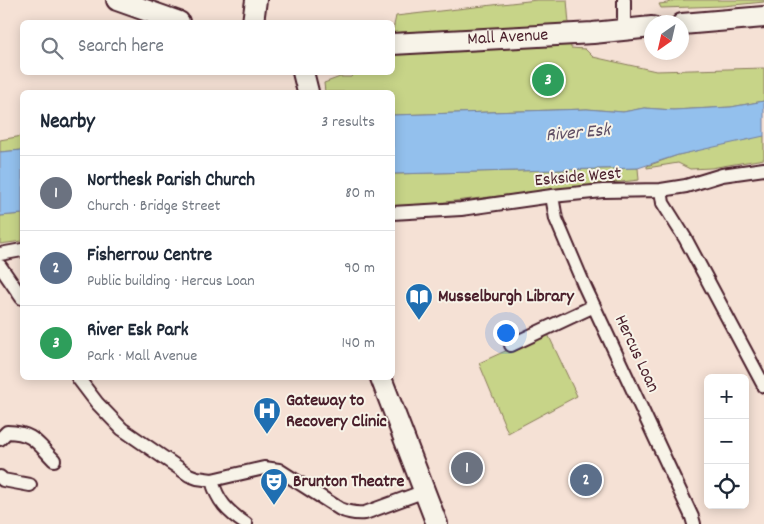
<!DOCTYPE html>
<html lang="en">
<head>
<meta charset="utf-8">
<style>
  :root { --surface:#fff; --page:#f2f2f3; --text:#1f2937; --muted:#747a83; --line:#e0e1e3; --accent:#1f6fb2 }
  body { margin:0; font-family:Dekko,sans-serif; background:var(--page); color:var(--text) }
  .controls { position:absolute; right:15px; bottom:15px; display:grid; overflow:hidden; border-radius:8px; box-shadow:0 2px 12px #0003 }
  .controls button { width:45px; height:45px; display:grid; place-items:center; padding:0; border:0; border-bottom:1px solid var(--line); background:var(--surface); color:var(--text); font:25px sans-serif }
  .compass { position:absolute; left:644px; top:15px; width:45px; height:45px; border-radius:50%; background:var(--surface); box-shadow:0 2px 12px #0003; rotate:214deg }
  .you { position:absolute; left:505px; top:332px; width:18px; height:18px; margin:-12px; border:4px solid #fff; border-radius:50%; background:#1a73e8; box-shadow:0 0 0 8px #1a73e833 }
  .badge { display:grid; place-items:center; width:32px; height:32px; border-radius:50%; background:var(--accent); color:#fff; font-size:16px; font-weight:700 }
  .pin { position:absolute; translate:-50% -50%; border:2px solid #fff; box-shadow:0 1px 5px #0006 }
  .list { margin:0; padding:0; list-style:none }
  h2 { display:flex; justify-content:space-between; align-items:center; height:65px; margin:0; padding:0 20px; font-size:21px }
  h2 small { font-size:16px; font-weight:400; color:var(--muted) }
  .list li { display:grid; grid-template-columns:32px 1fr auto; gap:15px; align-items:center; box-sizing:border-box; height:75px; padding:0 20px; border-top:1px solid var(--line) }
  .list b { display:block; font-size:19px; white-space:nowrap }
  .list p { margin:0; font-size:16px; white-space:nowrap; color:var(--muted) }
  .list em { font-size:16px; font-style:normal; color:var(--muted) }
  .icon { flex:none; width:28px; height:28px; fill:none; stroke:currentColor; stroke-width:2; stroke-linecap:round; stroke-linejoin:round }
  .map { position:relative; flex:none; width:764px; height:524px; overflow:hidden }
  .search { position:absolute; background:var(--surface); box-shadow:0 2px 12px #0003; left:20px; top:20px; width:375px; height:55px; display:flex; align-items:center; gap:12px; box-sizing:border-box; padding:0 18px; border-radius:8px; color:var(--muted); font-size:19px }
  .panel { position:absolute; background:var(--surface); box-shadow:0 2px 12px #0003; left:20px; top:90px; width:375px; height:290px; border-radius:8px }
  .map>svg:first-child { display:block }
  .green { fill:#c7d488; stroke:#887a5a }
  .water { fill:#93c0ed; stroke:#76809f }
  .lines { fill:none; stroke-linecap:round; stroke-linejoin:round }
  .street-casing { stroke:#4a1f2b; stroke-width:16 }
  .primary-casing { stroke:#4a1f2b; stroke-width:24 }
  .street { stroke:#f7f3e8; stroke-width:12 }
  .primary { stroke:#f7f3e8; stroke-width:20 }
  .labels { text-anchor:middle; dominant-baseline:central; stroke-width:4; stroke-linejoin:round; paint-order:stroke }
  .street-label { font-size:18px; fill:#4a1f2b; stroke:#f7f3e8 }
  .poi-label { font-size:18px; font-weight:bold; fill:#4a1f2b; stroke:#f7f3e8; text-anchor:start }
  .water-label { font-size:19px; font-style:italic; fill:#604f65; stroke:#f7f3e8 }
</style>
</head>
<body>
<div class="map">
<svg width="764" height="524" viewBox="0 0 764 524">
  <rect width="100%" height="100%" fill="#f5e1d5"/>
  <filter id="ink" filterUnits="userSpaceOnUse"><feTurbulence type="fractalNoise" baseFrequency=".02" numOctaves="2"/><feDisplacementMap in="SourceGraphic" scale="10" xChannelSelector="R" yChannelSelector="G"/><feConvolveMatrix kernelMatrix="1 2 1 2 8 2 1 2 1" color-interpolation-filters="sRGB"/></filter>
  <g filter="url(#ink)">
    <!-- green -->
    <path class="green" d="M537 0H567L571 48 585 49 593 57 656 71 764 68V101L731 107 673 110 644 108 623 112 587 109 393 115 392 92H325L324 83 340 77H351L354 73 392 72 393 30 396 16Z
      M675 0H764V2L723 6 661 8 659 4 667 3Z
      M761 135 764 136V159L711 168 690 169 678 163 647 168V166L678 155Z
      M22 136V150L0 152V140Z
      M638 168 639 180 393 208 392 174Z
      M22 214V241L0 244V216Z
      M547 332 577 396 508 433 479 363Z"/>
    <!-- water -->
    <path class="water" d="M764 101V136L678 155 638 168 393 174V115L587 109 623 112 644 108 673 110 731 107Z
      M22 150V214L0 216V152Z"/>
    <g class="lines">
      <defs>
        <path id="street" d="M624 28V0
          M661 190 663 203 685 238 764 386
          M552 196 556 219 584 285 692 517 694 524
          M392 213 461 209 552 196 603 191 661 190 686 186 722 175 764 169
          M0 254 22 250
          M0 266 22 298
          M511 345 594 306
          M78 378 97 403 122 429 189 475 197 478 212 480 264 468 279 470 340 509C349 513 356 514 365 513L425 491
          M0 439 7 432C34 433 36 442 54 460
          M0 477 3 480 30 485
          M212 480C217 501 228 512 246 524"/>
        <g id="primary">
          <path d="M117 0 179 22"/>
          <path d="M253 22 256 0"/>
          <path d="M682 24 764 17"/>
          <path id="s1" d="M392 44 593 33 652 27"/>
          <path d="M303 72 308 92"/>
          <path d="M381 378 437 524"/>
        </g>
      </defs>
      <!-- street casing -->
      <use href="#street" class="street-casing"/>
      <!-- primary casing -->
      <use href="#primary" class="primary-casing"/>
      <!-- street -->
      <use href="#street" class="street"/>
      <!-- primary -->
      <use href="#primary" class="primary"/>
    </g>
  </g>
  <!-- icons -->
  <defs>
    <symbol id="library-pin" viewBox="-11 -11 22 30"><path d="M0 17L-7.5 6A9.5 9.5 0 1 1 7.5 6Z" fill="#1f6fb2" stroke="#f7f3e8"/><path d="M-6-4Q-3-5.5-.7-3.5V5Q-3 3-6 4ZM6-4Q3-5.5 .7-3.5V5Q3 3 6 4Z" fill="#fff"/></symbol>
    <symbol id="hospital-pin" viewBox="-11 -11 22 30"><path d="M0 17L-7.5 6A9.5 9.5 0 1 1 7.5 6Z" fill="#1f6fb2" stroke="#f7f3e8"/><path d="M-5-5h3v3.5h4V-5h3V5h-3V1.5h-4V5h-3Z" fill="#fff"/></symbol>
    <symbol id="theatre-pin" viewBox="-11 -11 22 30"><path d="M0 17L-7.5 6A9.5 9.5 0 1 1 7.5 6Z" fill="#1f6fb2" stroke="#f7f3e8"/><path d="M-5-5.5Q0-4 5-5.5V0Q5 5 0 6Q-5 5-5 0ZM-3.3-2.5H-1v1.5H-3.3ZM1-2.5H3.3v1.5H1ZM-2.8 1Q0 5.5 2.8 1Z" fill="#fff"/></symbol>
  </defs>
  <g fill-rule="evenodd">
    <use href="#library-pin" x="403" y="281" width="32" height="43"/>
    <use href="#hospital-pin" x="251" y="395" width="32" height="43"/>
    <use href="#theatre-pin" x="258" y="466" width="32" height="43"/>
  </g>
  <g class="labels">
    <!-- street labels -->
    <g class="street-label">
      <text stroke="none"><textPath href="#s1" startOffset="116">Mall Avenue</textPath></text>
      <text transform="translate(578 178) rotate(-5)">Eskside West</text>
      <text transform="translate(636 354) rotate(65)">Hercus Loan</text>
    </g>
    <!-- poi labels -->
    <g class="poi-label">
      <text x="438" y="297">Musselburgh Library</text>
      <text x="286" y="401">Gateway to<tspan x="286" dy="21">Recovery Clinic</tspan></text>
      <text x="293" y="482">Brunton Theatre</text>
    </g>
    <!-- water labels -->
    <g class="water-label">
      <text transform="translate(578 134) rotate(-5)">River Esk</text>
    </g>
  </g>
</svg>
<div class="controls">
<button>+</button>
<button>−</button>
<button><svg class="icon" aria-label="locate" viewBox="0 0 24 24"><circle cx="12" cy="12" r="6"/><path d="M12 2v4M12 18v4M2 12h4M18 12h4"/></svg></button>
</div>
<svg class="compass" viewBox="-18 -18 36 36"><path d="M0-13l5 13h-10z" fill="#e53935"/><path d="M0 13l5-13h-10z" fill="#747a83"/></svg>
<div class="you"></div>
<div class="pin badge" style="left:467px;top:468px;background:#6b7280">1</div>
<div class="pin badge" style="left:586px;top:480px;background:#5c6f8a">2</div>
<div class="pin badge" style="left:548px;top:80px;background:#2e9e5b">3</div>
<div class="search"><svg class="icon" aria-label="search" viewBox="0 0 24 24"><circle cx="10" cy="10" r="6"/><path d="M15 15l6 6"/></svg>Search here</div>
<section class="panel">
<h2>Nearby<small>3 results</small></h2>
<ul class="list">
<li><span class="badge" style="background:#6b7280">1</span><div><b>Northesk Parish Church</b><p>Church · Bridge Street</p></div><em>80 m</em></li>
<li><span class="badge" style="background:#5c6f8a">2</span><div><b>Fisherrow Centre</b><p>Public building · Hercus Loan</p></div><em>90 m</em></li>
<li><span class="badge" style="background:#2e9e5b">3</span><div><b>River Esk Park</b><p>Park · Mall Avenue</p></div><em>140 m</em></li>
</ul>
</section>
</div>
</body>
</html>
